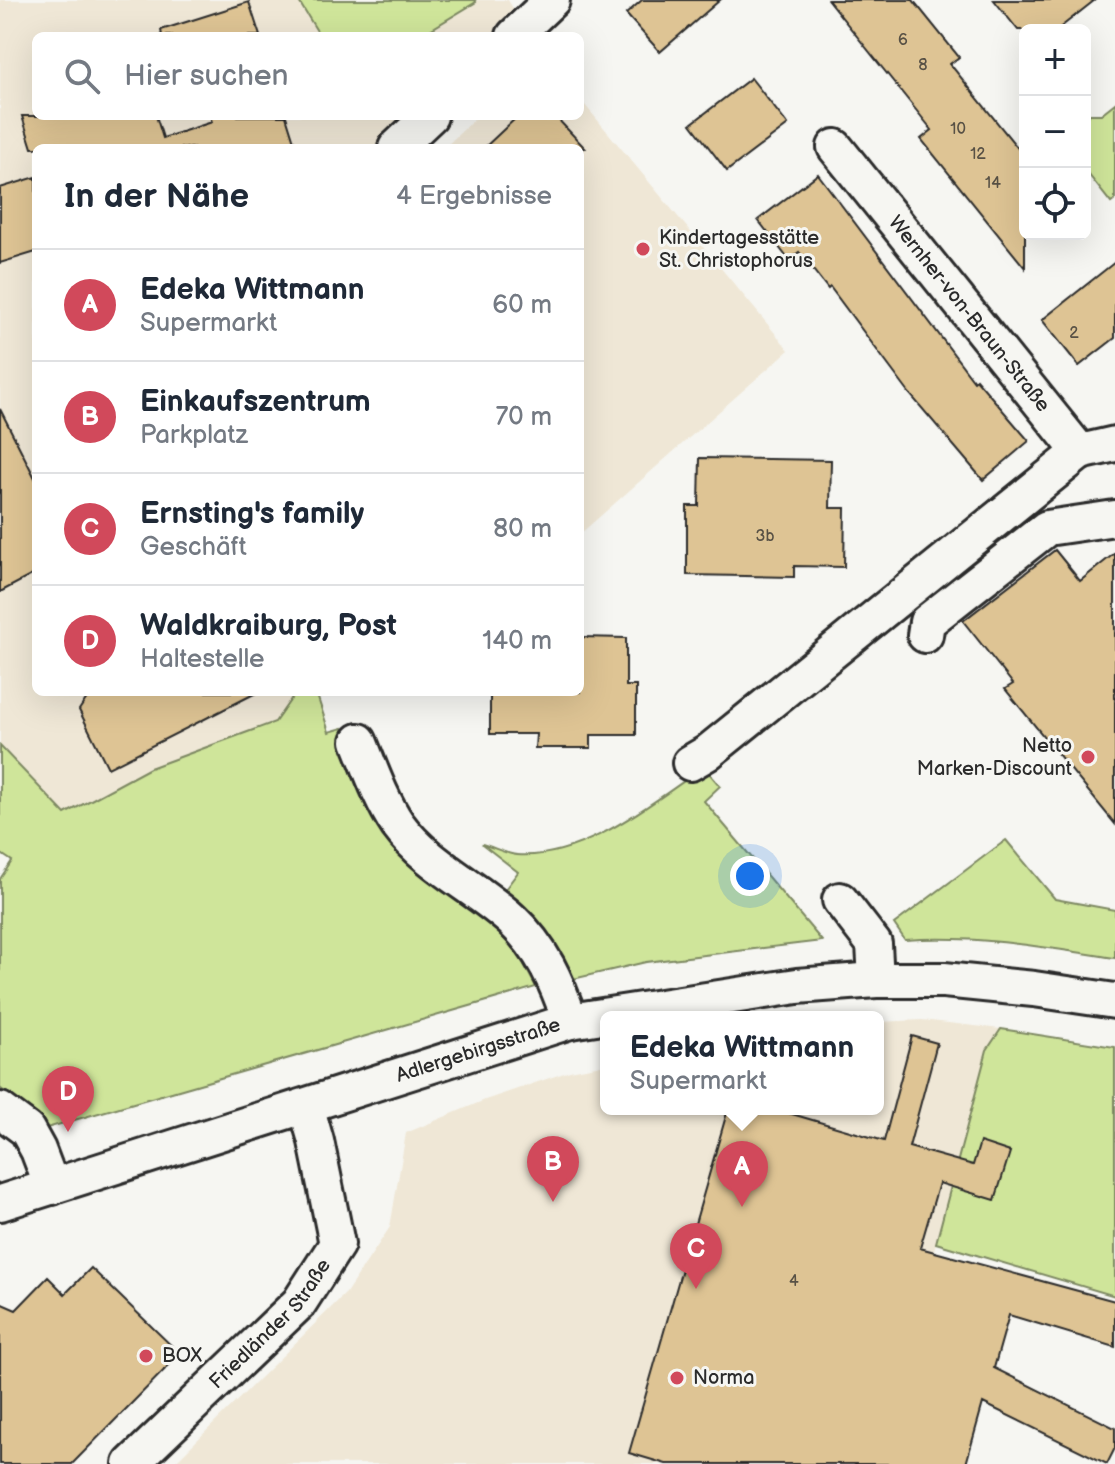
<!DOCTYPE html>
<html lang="de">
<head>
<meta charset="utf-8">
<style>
  :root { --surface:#fff; --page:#f2f2f3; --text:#1f2937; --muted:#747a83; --line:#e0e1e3; --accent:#d1495b }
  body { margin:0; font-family:"Balsamiq Sans",sans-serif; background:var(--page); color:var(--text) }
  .controls { position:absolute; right:24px; top:24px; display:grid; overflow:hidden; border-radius:12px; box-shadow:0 8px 32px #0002 }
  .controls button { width:72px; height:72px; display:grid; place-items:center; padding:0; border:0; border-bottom:2px solid var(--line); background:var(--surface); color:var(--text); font:40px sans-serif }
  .you { position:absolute; left:750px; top:876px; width:28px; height:28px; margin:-20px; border:6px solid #fff; border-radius:50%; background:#1a73e8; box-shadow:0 0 0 12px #1a73e833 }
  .badge { display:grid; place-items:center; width:52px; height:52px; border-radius:50%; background:var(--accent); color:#fff; font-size:26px; font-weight:700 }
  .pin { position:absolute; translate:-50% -66px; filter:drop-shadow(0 2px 4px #0008) }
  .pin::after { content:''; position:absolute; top:42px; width:28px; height:24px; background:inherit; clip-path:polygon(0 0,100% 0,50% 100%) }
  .popup { position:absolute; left:600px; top:1011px; width:284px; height:104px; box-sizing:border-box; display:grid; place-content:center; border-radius:12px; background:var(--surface); filter:drop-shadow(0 2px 6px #0005); font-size:26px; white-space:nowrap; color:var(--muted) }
  .popup b { font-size:30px; color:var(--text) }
  .popup::after { content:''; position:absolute; left:50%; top:100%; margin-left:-16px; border:16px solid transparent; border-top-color:var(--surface) }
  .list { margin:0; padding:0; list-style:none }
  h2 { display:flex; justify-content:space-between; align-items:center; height:104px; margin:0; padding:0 32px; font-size:34px }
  h2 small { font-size:26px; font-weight:400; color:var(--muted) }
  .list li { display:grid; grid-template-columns:52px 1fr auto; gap:24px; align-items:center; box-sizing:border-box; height:112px; padding:0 32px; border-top:2px solid var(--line) }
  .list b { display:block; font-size:30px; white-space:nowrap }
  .list p { margin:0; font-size:26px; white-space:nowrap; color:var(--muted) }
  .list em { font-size:26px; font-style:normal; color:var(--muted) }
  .icon { flex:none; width:44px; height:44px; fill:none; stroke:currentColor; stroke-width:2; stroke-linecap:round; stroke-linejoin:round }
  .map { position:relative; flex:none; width:1115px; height:1464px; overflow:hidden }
  .search { position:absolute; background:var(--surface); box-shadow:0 8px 32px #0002; left:32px; top:32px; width:552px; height:88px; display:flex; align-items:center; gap:20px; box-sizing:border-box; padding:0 28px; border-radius:12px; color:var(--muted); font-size:30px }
  .panel { position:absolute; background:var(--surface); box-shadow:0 8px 32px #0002; left:32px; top:144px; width:552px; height:552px; border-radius:12px }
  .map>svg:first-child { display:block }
  .built { fill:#efe7d6 }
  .green { fill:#cfe59a; stroke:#7d8862; stroke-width:2 }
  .building { fill:#dec494; stroke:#2b2b2b; stroke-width:2 }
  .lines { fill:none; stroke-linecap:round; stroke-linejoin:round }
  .minor-casing { stroke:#2b2b2b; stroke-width:40 }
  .minor { stroke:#f6f6f2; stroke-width:34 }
  .poi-dot { fill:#d1495b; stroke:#f6f6f2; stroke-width:3 }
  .labels { text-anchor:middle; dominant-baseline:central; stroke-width:6; stroke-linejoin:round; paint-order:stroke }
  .number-label { font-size:16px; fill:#585145 }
  .poi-label { font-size:20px; fill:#2b2b2b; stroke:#f6f6f2; text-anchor:start }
  .street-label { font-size:20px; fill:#2b2b2b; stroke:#f6f6f2 }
</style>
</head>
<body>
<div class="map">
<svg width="1115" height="1464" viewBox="0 0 1115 1464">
  <rect width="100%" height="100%" fill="#f6f6f2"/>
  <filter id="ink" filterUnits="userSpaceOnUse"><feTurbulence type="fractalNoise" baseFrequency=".0125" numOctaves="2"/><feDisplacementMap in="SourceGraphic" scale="16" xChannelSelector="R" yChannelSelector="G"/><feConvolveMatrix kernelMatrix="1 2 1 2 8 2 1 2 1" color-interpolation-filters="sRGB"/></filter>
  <g filter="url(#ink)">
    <!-- built -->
    <path class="built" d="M0 0H508L516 13 492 36H36V116H408L374 148H36V692L296 693 275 722 150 768 65 815 0 746Z
      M580 99 789 350 580 534V148H444L478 116H580Z
      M922 1020 1001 1029 987 1050 936 1243 873 1464H173L346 1293 390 1227 406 1133 485 1100 570 1071 606 1064V1109H878V1022Z"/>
    <!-- green -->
    <path class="green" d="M298 0H475L476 2 420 36H320Z
      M1115 103V200L1111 203 1085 170V118L1090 114H1101Z
      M296 692H316L329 732 343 728 381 830 432 878 490 923 519 955 536 987 47 1128 0 1088V879L12 861 0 853V746L65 814 150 768 275 722Z
      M704 767 720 786 704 801 822 941 646 962 569 980 503 892 518 872 482 844C493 847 506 854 517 855 583 860 653 802 704 767Z
      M1006 840 1055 899 1115 910V958C1045 947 976 935 905 940L894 924Z
      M1001 1029 1115 1047V1296L936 1243 987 1050Z"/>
    <!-- building -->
    <path class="building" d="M642 0H720L660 52 626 14Z
      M828 0H913L959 57 950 64 1025 157V268L921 139 932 130Z
      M994 0H1095L1057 30H1018Z
      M249 2 260 36H162L161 30Z
      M751 78 788 125 727 171 691 124Z
      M22 116H156L163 138 212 122 210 116H286L296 148H32Z
      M518 116H555L585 148H484Z
      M818 174 974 381 976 379 1029 441 983 480 909 393 830 287 828 289 799 252 789 260 758 220Z
      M36 177V252L0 263V188Z
      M1115 262V338L1079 366 1042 320Z
      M0 409 36 480V573L0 592Z
      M700 458 831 460 830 508H845L844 567 794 566V577L687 575V506H699Z
      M1055 550 1080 581 1115 553V824L1005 689 1013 684 963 621Z
      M580 637 626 638V686H636V735H591V748H535L536 734H490V692H580Z
      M91 692H258L108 768 79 710Z
      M912 1036 937 1043 909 1147 973 1165 980 1142 1010 1152 995 1200 939 1183 920 1248 1115 1301V1347L1009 1315 994 1368 1115 1428V1448L1107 1464 983 1403 966 1464H666L629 1453 728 1109H775L884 1141Z
      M91 1268 180 1354 72 1464H0V1303L16 1310 48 1277 65 1294Z"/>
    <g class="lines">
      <defs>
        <g id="minor">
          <path d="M514 36 552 0"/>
          <path id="s1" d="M835 147 1080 452 1115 444"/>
          <path d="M396 148 430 116"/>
          <path d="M925 635 927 622 1047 528 1115 518"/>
          <path d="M359 741C370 768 381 800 398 825 427 865 476 887 512 920 542 948 557 982 570 1021"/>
          <path d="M690 763 707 753 1080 452"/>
          <path d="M840 900 874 944 876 980"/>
          <path d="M0 1110 27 1130 38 1150 52 1187"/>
          <path id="s2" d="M0 1203 570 1021 797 986 876 980H944L1034 989 1115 1001"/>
          <path id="s3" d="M131 1464 299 1303 337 1244 316 1141 306 1106"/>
        </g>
      </defs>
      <!-- minor casing -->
      <use href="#minor" class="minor-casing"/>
      <!-- minor -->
      <use href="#minor" class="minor"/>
    </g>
  </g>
  <!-- markers -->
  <g class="poi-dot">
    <circle cx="643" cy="249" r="8"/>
    <circle cx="1088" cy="757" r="8"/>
    <circle cx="146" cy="1356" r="8"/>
    <circle cx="677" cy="1378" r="8"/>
  </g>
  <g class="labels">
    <!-- number labels -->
    <g class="number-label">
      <text x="903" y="40">6</text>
      <text x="923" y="65">8</text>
      <text x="958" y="129">10</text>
      <text x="978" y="154">12</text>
      <text x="993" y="183">14</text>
      <text x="1074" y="333">2</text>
      <text x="765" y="536">3b</text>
      <text x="794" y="1281">4</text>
    </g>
    <!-- poi labels -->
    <g class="poi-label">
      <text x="659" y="238">Kindertagesstätte<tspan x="659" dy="23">St. Christophorus</tspan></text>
      <text x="1072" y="746" text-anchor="end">Netto<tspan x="1072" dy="23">Marken-Discount</tspan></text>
      <text x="162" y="1356">BOX</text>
      <text x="693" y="1378">Norma</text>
    </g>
    <!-- street labels -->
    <g class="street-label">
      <text stroke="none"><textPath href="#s1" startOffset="214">Wernher-von-Braun-Straße</textPath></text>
      <text stroke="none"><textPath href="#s2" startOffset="502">Adlergebirgsstraße</textPath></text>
      <text stroke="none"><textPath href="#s3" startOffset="198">Friedländer Straße</textPath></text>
    </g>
  </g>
</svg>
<div class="controls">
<button>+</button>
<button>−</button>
<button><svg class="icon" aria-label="locate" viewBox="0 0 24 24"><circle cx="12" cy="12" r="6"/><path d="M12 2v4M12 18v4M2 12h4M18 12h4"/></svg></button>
</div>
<div class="you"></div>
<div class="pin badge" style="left:742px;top:1207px">A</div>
<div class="popup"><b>Edeka Wittmann</b>Supermarkt</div>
<div class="pin badge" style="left:553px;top:1202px">B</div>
<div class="pin badge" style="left:696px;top:1289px">C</div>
<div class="pin badge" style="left:68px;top:1132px">D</div>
<div class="search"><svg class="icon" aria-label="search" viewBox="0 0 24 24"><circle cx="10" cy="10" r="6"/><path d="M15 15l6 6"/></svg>Hier suchen</div>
<section class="panel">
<h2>In der Nähe<small>4 Ergebnisse</small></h2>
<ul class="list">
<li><span class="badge">A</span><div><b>Edeka Wittmann</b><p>Supermarkt</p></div><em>60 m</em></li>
<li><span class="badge">B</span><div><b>Einkaufszentrum</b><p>Parkplatz</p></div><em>70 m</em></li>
<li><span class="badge">C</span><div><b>Ernsting's family</b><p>Geschäft</p></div><em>80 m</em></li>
<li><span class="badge">D</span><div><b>Waldkraiburg, Post</b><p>Haltestelle</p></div><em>140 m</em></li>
</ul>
</section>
</div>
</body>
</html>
